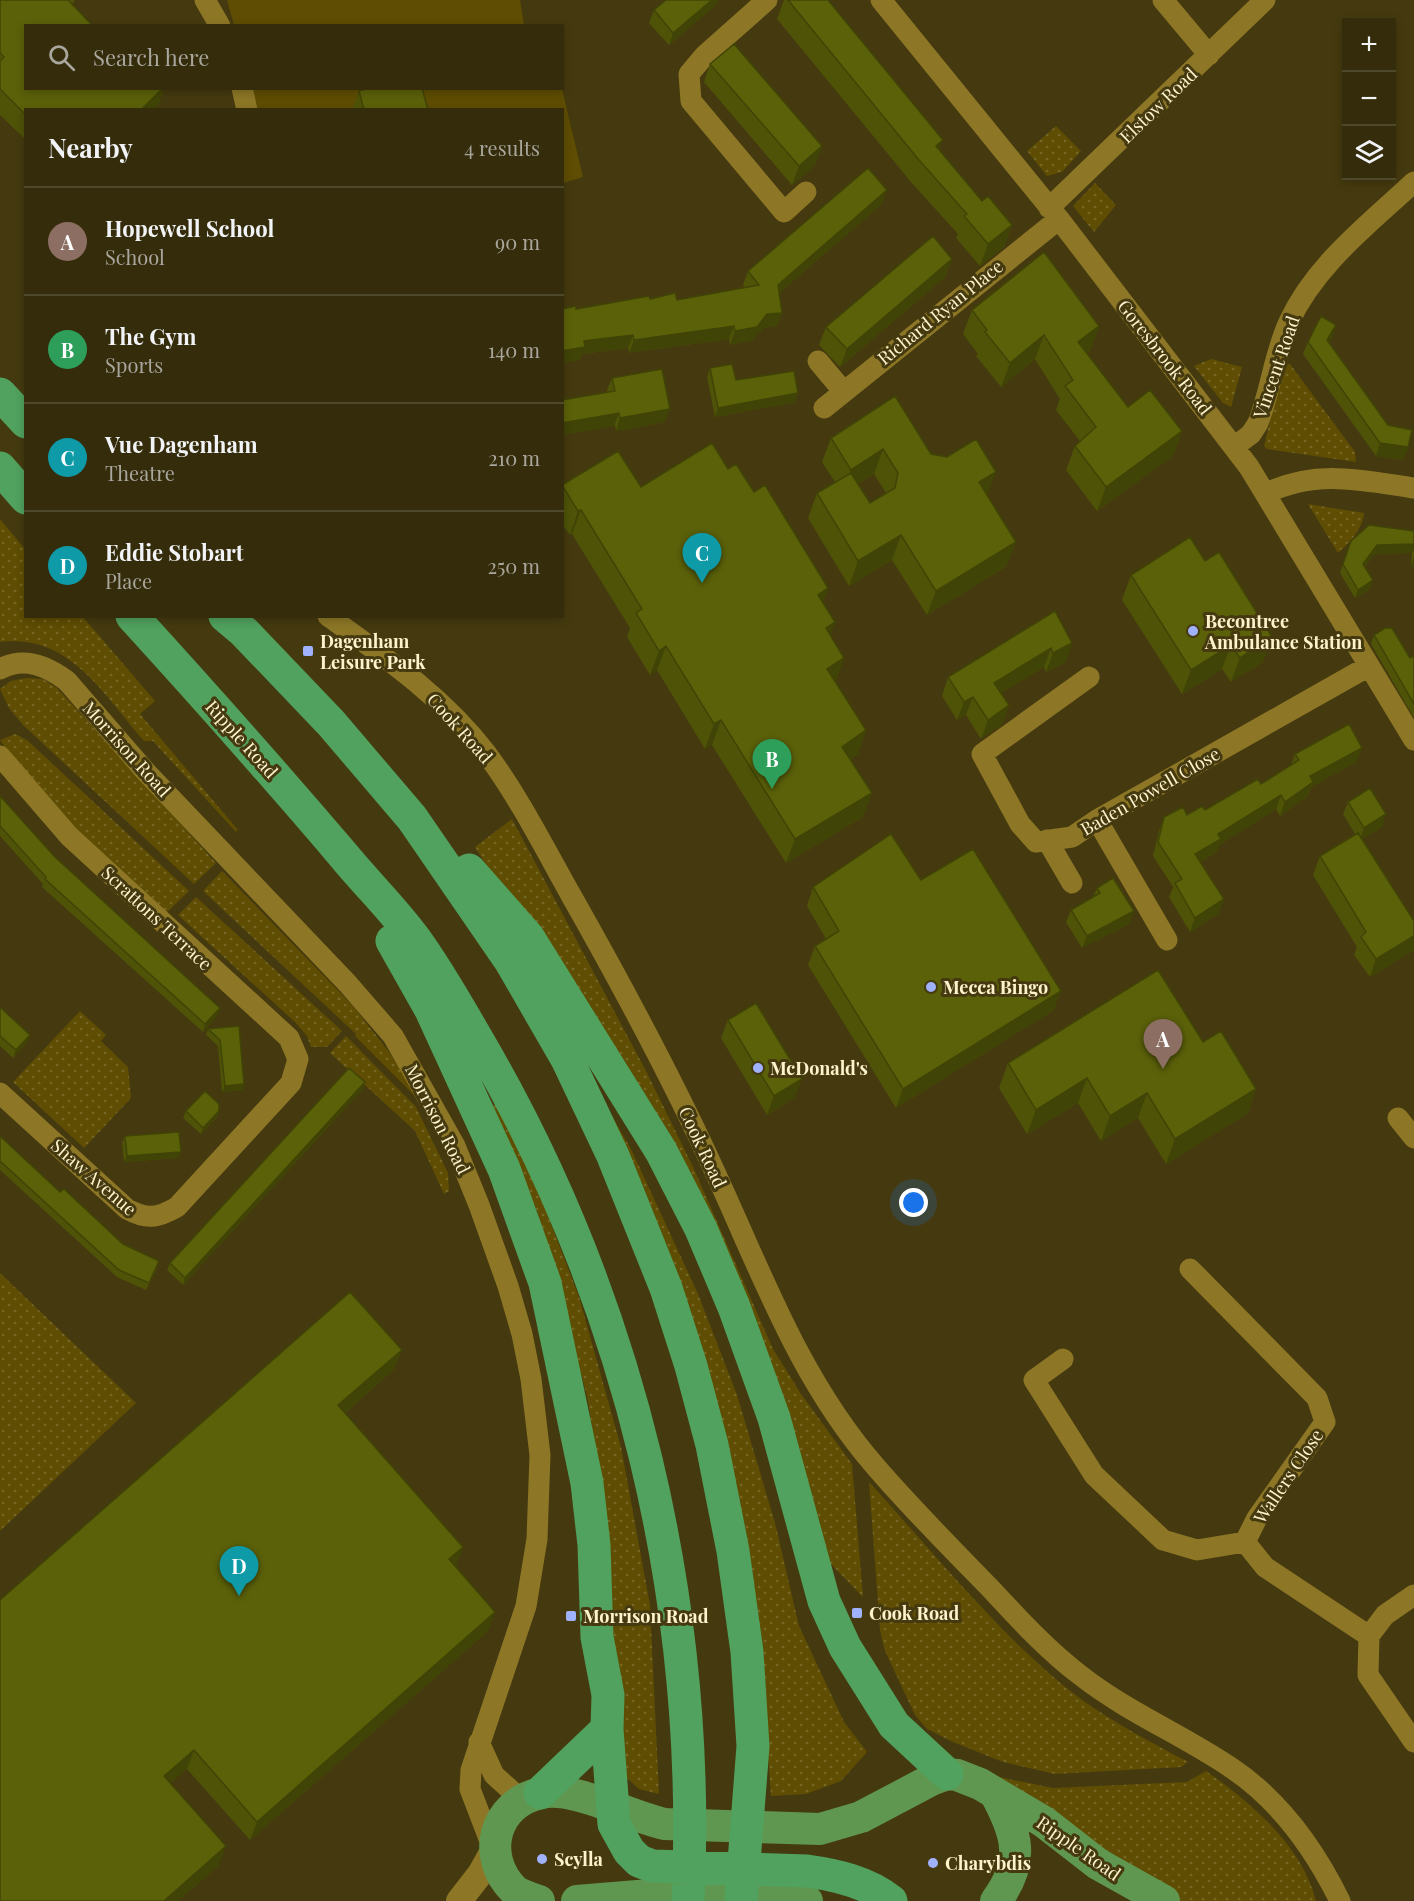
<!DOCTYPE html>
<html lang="en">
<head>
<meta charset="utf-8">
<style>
  :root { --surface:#342c0b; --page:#3f3819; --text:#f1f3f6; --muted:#a9a79d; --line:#4e482c; --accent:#d6ab8b }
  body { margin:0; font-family:"Playfair Display",serif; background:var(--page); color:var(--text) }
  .controls { position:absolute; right:18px; top:18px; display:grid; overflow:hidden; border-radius:0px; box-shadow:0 3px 9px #0003 }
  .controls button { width:54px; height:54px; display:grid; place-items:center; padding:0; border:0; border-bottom:2px solid var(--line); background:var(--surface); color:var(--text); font:30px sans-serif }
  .you { position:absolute; left:914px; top:1203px; width:21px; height:21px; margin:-15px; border:4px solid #fff; border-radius:50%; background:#1a73e8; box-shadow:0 0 0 9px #1a73e833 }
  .badge { display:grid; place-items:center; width:39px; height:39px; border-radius:50%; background:var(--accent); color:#fff; font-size:20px; font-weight:700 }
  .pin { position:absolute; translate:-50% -50px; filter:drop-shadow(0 2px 3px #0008) }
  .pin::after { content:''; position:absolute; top:32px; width:21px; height:18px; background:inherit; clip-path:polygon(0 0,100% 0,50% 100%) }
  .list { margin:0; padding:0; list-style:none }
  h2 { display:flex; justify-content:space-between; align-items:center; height:78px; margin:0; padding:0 24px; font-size:26px }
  h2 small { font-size:20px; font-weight:400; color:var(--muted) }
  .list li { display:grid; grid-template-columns:39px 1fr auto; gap:18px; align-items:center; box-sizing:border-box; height:108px; padding:0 24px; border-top:2px solid var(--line) }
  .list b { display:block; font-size:22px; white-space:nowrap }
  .list p { margin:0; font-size:20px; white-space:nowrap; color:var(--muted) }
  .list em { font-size:20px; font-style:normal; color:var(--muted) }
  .icon { flex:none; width:33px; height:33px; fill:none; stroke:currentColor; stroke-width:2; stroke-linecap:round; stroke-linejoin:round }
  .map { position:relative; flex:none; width:1414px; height:1901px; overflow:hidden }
  .search { position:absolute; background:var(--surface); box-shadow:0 3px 9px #0003; left:24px; top:24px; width:540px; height:66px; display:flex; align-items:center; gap:15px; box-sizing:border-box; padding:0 21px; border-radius:0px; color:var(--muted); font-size:22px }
  .panel { position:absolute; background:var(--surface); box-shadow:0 3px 9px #0003; left:24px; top:108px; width:540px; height:510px; border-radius:0px }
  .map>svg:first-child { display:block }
  .green { fill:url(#green-dots) }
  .pitch { fill:#5e4d02 }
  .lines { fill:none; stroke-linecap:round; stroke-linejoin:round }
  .minor { stroke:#8d7726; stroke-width:21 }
  .tertiary { stroke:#8d7726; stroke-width:26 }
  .primary { stroke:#609750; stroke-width:32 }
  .trunk { stroke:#51a25e; stroke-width:33 }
  .wall { fill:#4e5308; fill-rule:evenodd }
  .shaded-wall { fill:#404406 }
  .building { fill:#5b6109; stroke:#404406; stroke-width:1.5 }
  .poi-dot { fill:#a1b2fd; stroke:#453a0f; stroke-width:2 }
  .labels { text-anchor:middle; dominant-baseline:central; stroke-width:6; stroke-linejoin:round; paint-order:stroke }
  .street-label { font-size:18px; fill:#fef3cd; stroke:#453a0f }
  .poi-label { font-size:18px; font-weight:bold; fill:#fef3cd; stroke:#453a0f; text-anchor:start }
</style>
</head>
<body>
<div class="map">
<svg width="1414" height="1901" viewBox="0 0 1414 1901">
  <defs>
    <pattern id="green-dots" width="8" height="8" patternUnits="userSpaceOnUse" patternTransform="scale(1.5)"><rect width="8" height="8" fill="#5e4d02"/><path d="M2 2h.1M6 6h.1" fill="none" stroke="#766726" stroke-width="1.8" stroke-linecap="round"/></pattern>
  </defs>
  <rect width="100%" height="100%" fill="#453a0f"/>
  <!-- green -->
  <path class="green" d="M1056 126 1081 151 1062 172 1047 176 1027 151Z
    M1095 183 1116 205 1094 232 1073 206Z
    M1211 359 1242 367 1231 407 1223 403 1194 366Z
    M1284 364H1290L1355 452 1356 462 1267 449 1264 446Z
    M1308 504 1364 513C1363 529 1349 543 1338 553Z
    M0 519 25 549 26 616 83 617 155 701 140 714 238 830 236 832 153 741H144C104 695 69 633 0 642Z
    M26 678 43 679 57 688 216 863 194 884 23 725 9 708 0 689 11 681Z
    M15 734 27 740 189 891 165 914C106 859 46 806 0 740Z
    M512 819 645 1069 694 1169 773 1349 801 1394 852 1464 863 1597 819 1552 627 1088 475 847Z
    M222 871 353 1006 389 1052 420 1101 355 1036 356 1034 203 891Z
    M196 897 342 1031 327 1047H311L307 1036 296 1023 178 915Z
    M80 1011 106 1035 101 1041 128 1067 131 1098 84 1148 13 1082Z
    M346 1036 416 1107 448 1173 449 1191 444 1194 415 1131 330 1053Z
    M583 1066 631 1149 698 1294 737 1395 775 1523 799 1626 844 1722 867 1752 841 1781 806 1794 771 1796 760 1647Z
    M497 1104 543 1203 579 1297 621 1447 650 1605 659 1794 639 1789 626 1777 611 1694 600 1476 587 1396 537 1211 489 1106Z
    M0 1273 136 1403 0 1531Z
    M869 1482C932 1551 992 1626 1064 1686 1102 1717 1145 1739 1188 1762L1181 1767 1055 1774 1003 1762 953 1742 927 1729 915 1715 885 1651 880 1630Z
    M1206 1771C1250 1802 1302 1845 1316 1901H1169L994 1776 1053 1788 1187 1782Z"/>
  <!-- pitch -->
  <path class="pitch" d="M227 0H520L524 25H234Z
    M249 89H562L583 177 563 183 562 110 254 109Z"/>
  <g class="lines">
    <!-- minor -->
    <path class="minor" d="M205 0 220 26
      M767 0 705 55 689 74 691 101 784 212 806 192
      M881 0 1059 219 1249 467 1414 740
      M1163 0 1209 55
      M242 88 247 110
      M1049 208 1265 0
      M818 361 843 391
      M824 408 1059 219
      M1234 447 1251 434 1258 423C1271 390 1274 354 1289 322 1315 265 1369 224 1414 182
      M1267 493C1316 469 1361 480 1414 488
      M328 616C385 657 443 697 486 753 519 797 545 849 572 897 623 987 672 1078 715 1172 762 1274 800 1380 875 1466 911 1508 951 1548 990 1588 1018 1618 1047 1650 1080 1675 1127 1712 1181 1734 1230 1767 1280 1800 1314 1848 1340 1901
      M0 669C24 656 47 666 67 681L146 772 348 984 393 1036 455 1146 479 1205 508 1286 522 1334 531 1379 540 1455 537 1539 526 1606 471 1770 470 1789 493 1849
      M1089 677 982 754 1020 824 1036 842 1072 837 1097 820 1369 666
      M0 756 69 836 289 1038 298 1059 291 1083 177 1207C158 1218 147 1220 127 1209L0 1093
      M1097 820 1167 940
      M1047 840 1072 883
      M1398 1118 1414 1138
      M1190 1269 1317 1398 1325 1422 1257 1518 1245 1542 1265 1567 1369 1636
      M1063 1359 1034 1380 1094 1475 1163 1540 1197 1550 1245 1542
      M1414 1595 1385 1615 1369 1636 1368 1675 1414 1742
      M479 1742 494 1775 523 1801"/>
    <!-- tertiary -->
    <path class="tertiary" d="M459 1901 480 1874 494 1849"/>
    <!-- primary -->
    <path class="primary" d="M995 1793C1017 1833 1026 1861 996 1901
      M539 1901C531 1898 520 1895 514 1890 480 1856 494 1803 541 1793 573 1785 631 1817 665 1824L820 1829 861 1817 931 1780 947 1774 957 1775 980 1784 1044 1822 1098 1864 1164 1901
      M577 1901 650 1895 807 1901"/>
    <!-- trunk -->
    <path class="trunk" d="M0 394 26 422
      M0 468 26 498
      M132 616C204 695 275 775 344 856 367 884 394 910 415 939 439 972 459 1008 480 1044 630 1302 702 1603 688 1901
      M225 616 244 632 331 723 412 818 511 962 567 1059 613 1156 666 1288 691 1366 712 1445 733 1551 747 1652 753 1746 741 1901
      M469 870 528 937 661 1151 701 1229 734 1307 774 1418 824 1601 845 1647 894 1725 947 1774
      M392 941 431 1010 504 1169 545 1283 587 1483 594 1545 597 1637 608 1695 607 1729 614 1824 629 1851 639 1861 652 1866 807 1871C836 1875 868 1882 891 1901
      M540 1793 607 1729"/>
  </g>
  <!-- wall -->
  <path class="wall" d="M0 0H75L72 4 26 88H164L158 106 26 110V140L0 115Z
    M784 0H828L939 150 982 201 1012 225 1004 247 980 266 956 238 958 234 911 182 777 19Z
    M717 4 669 45 649 23 654 10Z
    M710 64 822 146 815 165 792 185 704 82Z
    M359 91 428 110H352Z
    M882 204 779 293 782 313 777 326 763 328 752 340 730 345 729 339 629 353 628 348 582 354 580 360 562 363V309H576L650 299 677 300 745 287 743 285 748 271Z
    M952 259 945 277 840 367 819 345 826 327Z
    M972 310 1099 326 1090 351 1087 353 1128 407 1182 431 1173 456 1097 511 1066 470 1075 446 1080 441 1056 410 1060 399 1035 359 1001 387 976 356 978 354 963 334Z
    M1332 338 1329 342 1388 425 1408 447 1403 460 1376 456 1303 354 1308 342Z
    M710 368 736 380 795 402 715 417 707 377Z
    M612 378 665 422 616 431 607 390Z
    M831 438 931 454 988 495 1007 566 927 615 892 560 849 586 808 518 817 493 835 482 822 462ZM874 474 886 493 870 503 858 484Z
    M728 469 823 603 830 635 835 682 866 730 858 754 850 759 863 817 786 863 712 745 705 749 657 670 650 675 627 637 630 628 572 534 570 535 562 524V485L641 487Z
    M1414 531V567L1411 566 1412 553 1374 554 1365 567 1370 589 1355 598 1340 573 1351 541Z
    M1205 561 1272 637 1263 662 1231 682 1222 669 1182 694 1122 600 1131 575Z
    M1055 611 1066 662 1046 672 1044 667 1001 693 1009 705 1002 724 981 739 966 715 957 720 942 696 948 677Z
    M1374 635 1410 658 1414 656V718L1371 644Z
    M1295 754 1357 762 1312 786 1308 796 1280 816 1276 809 1219 845 1216 853 1200 862 1219 913 1190 932 1169 897 1173 887 1153 856 1159 831 1164 817 1187 815 1205 810 1261 784 1291 765Z
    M0 796 55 857 220 1008 217 1016 203 1032 42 887 43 884 0 836Z
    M1348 802 1382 827 1362 839 1414 921V950L1370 977 1354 955 1357 947 1313 875 1320 856 1355 834 1343 814Z
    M921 880 1054 1010 896 1108 808 965 815 946 826 939 807 906 813 887Z
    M1097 888 1129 924 1082 948 1066 922 1071 910 1093 897Z
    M0 1007 27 1042 13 1058 0 1046Z
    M728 1020 795 1097 767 1115 721 1038Z
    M239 1026 244 1084 242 1090 222 1092 218 1046 206 1035 208 1029Z
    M1203 1042 1256 1089 1248 1113 1166 1164 1138 1118 1101 1141 1078 1103 1027 1134 999 1088 1008 1063Z
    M365 1082 363 1089 183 1285 167 1270 170 1263Z
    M186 1111 217 1117 201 1134 183 1118Z
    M0 1136 60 1192 123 1244 157 1268 146 1290 117 1277 0 1170Z
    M125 1136 179 1158 124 1162 122 1143Z
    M395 1368 345 1413 463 1547 455 1567 488 1631 250 1840 187 1769 170 1783 219 1865 178 1901H0V1600Z"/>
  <!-- shaded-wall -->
  <path class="shaded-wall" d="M712 0H718L717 4 669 45 673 33Z
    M163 88H164L158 106 154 110H142Z
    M943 140 935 162 936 146Z
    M822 146 815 165 792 185 799 166Z
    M887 190 882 204 773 298 778 285Z
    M1012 225 1004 247 980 266 988 244Z
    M952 259 945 277 840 367 847 349Z
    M782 313 777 326 763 328 752 340 730 345 735 331 767 314Z
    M1336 325 1332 338 1323 353 1327 340Z
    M734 326 729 339 629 353 634 340Z
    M1099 326 1090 351 1070 366 1078 342Z
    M633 335 628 348 582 354 580 360 562 363V351L584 341Z
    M1044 335 1035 359 1001 387 1010 363Z
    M798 393 795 402 715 417 718 408Z
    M670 409 665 422 616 431 620 418Z
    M619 413 614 426 562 435V423Z
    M1182 431 1173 456 1097 511 1106 487Z
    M1380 443 1408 447 1403 460 1376 456Z
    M883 449 874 474 842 494 851 470Z
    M996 472 987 496 979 482Z
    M581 510 572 534 570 535 578 511Z
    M901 535 892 560 849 586 858 561Z
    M1016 542 1007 566 927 615 936 591Z
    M1414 544V549L1412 553 1374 554 1360 573 1363 564 1377 545Z
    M1414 557V567L1411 566Z
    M1373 580 1370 589 1355 598 1358 590Z
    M828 588 820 613 818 595Z
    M835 622 826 646V628Z
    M1272 637 1263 662 1231 682 1240 658Z
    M1072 643 1066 662 1046 672 1053 653Z
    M1231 645 1222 669 1182 694 1191 670Z
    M666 646 657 670 650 675 659 651Z
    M1051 648 1044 667 987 702 994 683Z
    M844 658 836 682 827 669Z
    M973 697 966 715 957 720 964 702Z
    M1009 705 1002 724 981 739 988 720Z
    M721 720 712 745 705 749 714 724Z
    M866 730 858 754 833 771 842 747Z
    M1362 748 1357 762 1312 786 1308 796 1280 816 1285 802 1310 776Z
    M872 793 863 817 786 863 795 839Z
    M1281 795 1276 809 1219 845 1216 853 1190 868 1195 854 1218 834Z
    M1386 814 1382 827 1359 841 1364 828Z
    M1224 899 1219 913 1190 932 1195 918Z
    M1134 911 1129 924 1082 948 1087 936Z
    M1414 936V950L1370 977 1376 959Z
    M1061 991 1054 1010 896 1108 903 1089Z
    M220 1008 217 1016 203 1032 205 1024Z
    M30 1035 27 1042 13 1058 16 1050Z
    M1087 1078 1078 1103 1027 1134 1036 1110Z
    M802 1079 795 1097 767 1115 774 1096Z
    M365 1082 363 1089 183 1285 185 1278Z
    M244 1084 242 1090 222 1092 225 1086Z
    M1256 1089 1248 1113 1166 1164 1175 1139Z
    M1147 1093 1138 1118 1101 1141 1110 1116Z
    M219 1111 217 1117 201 1134 203 1128Z
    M181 1152 179 1158 124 1162 127 1156Z
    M402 1350 395 1368 332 1424 338 1405Z
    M463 1547 456 1566 442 1578 449 1559Z
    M495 1612 488 1631 250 1840 257 1822Z
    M194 1750 187 1769 157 1795 164 1776Z
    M226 1846 219 1865 178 1901H164Z"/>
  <!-- building -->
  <path class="building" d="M0 0H68L93 26H26V88H163L143 108 144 110H26V115L0 89V61L4 57 0 53Z
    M666 0H712L673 33 654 10Z
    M788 0H828L943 140 936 146 982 201 988 196 1012 225 988 244 964 216 967 214 919 160Z
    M734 44 822 146 799 166 710 64Z
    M369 88H422L428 110H364L359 91Z
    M868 168 887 190 778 285 782 313 767 314 757 327 735 331 734 326 634 340 633 335 584 341 585 347 562 351V309L576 306V309L649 296 650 299 675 293 677 300 759 285 748 271Z
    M933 236 952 259 847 349 826 327Z
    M1044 252 1099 326 1078 342 1128 407 1150 390 1182 431 1106 487 1075 446 1096 427 1065 386 1073 380 1044 335 1010 363 985 332 987 330 972 310Z
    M1321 316 1336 325 1327 340 1388 425 1412 430 1408 447 1380 443 1308 342Z
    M732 364 736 380 794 371 798 393 718 408 710 368Z
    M662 369 670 409 620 418 619 413 562 423V400L615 391 612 378Z
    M895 396 931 454 947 457 976 439 996 472 979 482 1016 542 936 591 901 535 858 561 817 493 851 473 870 503 895 488 898 473 883 449 851 470 831 438Z
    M712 443 728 469 736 464 754 492 765 485 828 588 818 595 835 622 826 628 844 658 827 669 866 730 842 747 872 793 795 839 721 720 714 724 666 646 659 651 636 613 642 609 581 510 578 511 562 485 618 451 641 487Z
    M1369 525 1414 531V544L1377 545 1363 564 1373 580 1358 590 1343 564 1351 541Z
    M1190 537 1205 561 1219 552 1272 637 1240 658 1231 645 1191 670 1131 575Z
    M1055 611 1072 643 1053 653 1051 648 994 683 1009 705 988 720 973 697 964 702 948 677Z
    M1385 628H1392L1410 658 1414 656V704L1374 635Z
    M1349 724 1362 748 1310 776 1313 782 1285 802 1281 795 1218 834 1221 839 1195 854 1224 899 1195 918 1175 883 1182 879 1158 842 1164 817 1183 807 1187 815 1202 806 1205 810 1258 779 1261 784 1299 760 1295 754Z
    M1370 788 1386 814 1364 828 1348 802Z
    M0 796 55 857 220 1008 205 1024 45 879 46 877 0 826Z
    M1358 833 1414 921V936L1376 959 1361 937 1366 932 1320 856Z
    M891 834 921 880 973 849 1061 991 903 1089 815 946 839 931 813 887Z
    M1113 878 1134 911 1087 936 1071 910 1100 893 1097 888Z
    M1158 970 1203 1042 1221 1031 1256 1089 1175 1139 1147 1093 1110 1116 1087 1078 1036 1110 1008 1063Z
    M756 1003 802 1079 774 1096 728 1020Z
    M0 1007 30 1035 16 1050 0 1036Z
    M239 1026 244 1084 225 1086 220 1040 208 1029Z
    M349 1068 365 1082 185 1278 170 1263Z
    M205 1091 219 1104V1111L203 1128 186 1111Z
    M179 1132 181 1152 127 1156 125 1136Z
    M0 1136 60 1192 64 1189 123 1244 159 1261 149 1283 119 1270 0 1161Z
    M350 1292 402 1350 338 1405 463 1547 449 1559 495 1612 257 1822 194 1750 164 1776 226 1846 164 1901H0V1600Z"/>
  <!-- markers -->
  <g class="poi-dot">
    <circle cx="1193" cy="631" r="6"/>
    <rect x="302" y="645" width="12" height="12" rx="3"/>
    <circle cx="931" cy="987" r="6"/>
    <circle cx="758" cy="1068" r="6"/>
    <rect x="851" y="1607" width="12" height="12" rx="3"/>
    <rect x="565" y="1610" width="12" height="12" rx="3"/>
    <circle cx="542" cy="1859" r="6"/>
    <circle cx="933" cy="1863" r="6"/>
  </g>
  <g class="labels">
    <!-- street labels -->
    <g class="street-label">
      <text transform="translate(1158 105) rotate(-44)">Elstow Road</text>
      <text transform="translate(940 312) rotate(-39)">Richard Ryan Place</text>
      <text transform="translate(1165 357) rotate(52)">Goresbrook Road</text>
      <text transform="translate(1276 367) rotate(-71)">Vincent Road</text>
      <text transform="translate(460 728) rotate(48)">Cook Road</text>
      <text transform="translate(242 739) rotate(48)">Ripple Road</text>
      <text transform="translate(127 749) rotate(48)">Morrison Road</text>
      <text transform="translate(1150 791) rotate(-30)">Baden Powell Close</text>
      <text transform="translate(157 918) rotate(43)">Scrattons Terrace</text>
      <text transform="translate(438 1119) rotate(63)">Morrison Road</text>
      <text transform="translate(703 1147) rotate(65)">Cook Road</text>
      <text transform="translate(94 1177) rotate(41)">Shaw Avenue</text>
      <text transform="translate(1288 1476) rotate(-56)">Wallers Close</text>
      <text transform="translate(1079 1848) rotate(35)">Ripple Road</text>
    </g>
    <!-- poi labels -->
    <g class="poi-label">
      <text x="1205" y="621">Becontree<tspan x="1205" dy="21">Ambulance Station</tspan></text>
      <text x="320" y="641">Dagenham<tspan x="320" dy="21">Leisure Park</tspan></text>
      <text x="943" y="987">Mecca Bingo</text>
      <text x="770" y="1068">McDonald's</text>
      <text x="869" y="1613">Cook Road</text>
      <text x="583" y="1616">Morrison Road</text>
      <text x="554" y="1859">Scylla</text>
      <text x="945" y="1863">Charybdis</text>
    </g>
  </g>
</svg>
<div class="controls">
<button>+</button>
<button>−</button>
<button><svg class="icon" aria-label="layers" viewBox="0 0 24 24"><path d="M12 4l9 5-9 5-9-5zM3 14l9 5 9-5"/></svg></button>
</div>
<div class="you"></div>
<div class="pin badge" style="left:1163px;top:1069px;background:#8d6e63">A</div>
<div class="pin badge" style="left:772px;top:789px;background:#2e9e5b">B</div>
<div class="pin badge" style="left:702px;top:583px;background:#0f9aa8">C</div>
<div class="pin badge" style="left:239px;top:1596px;background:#0f9aa8">D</div>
<div class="search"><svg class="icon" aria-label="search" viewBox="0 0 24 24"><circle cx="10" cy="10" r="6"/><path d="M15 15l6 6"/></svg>Search here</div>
<section class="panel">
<h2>Nearby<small>4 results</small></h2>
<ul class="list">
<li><span class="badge" style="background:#8d6e63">A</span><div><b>Hopewell School</b><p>School</p></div><em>90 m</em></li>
<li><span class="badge" style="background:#2e9e5b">B</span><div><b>The Gym</b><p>Sports</p></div><em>140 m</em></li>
<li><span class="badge" style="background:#0f9aa8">C</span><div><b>Vue Dagenham</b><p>Theatre</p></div><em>210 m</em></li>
<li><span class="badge" style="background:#0f9aa8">D</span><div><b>Eddie Stobart</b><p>Place</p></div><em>250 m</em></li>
</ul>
</section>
</div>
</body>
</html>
